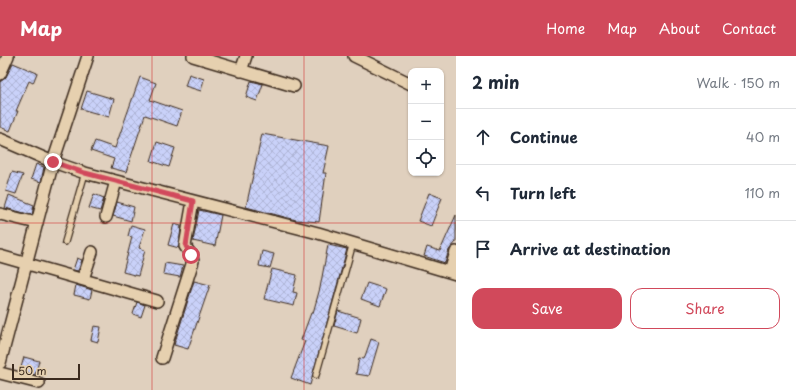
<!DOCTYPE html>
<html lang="en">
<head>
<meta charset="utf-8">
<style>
  :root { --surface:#fff; --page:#f2f2f3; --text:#1f2937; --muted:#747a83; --line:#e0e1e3; --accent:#d1495b }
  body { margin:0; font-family:"Playpen Sans",sans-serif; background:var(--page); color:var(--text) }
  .controls { position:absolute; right:12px; top:12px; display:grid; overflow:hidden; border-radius:8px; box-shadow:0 1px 3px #0004 }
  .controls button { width:36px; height:36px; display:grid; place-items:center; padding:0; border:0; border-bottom:1px solid var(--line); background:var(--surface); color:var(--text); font:20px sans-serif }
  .scale { position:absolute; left:12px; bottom:10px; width:68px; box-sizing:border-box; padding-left:4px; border:2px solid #3b2a1e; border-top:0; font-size:11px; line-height:14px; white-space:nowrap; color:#3b2a1e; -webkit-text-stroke:3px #e6d0af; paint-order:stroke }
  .stop { position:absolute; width:12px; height:12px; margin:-9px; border:3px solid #d1495b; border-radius:50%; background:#fff }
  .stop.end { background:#d1495b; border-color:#fff; box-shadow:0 1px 4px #0008 }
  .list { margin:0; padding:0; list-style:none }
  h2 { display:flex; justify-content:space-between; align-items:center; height:52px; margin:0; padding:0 16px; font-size:17px }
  h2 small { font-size:13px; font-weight:400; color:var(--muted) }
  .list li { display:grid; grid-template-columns:26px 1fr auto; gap:12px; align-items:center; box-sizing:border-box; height:56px; padding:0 16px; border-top:1px solid var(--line) }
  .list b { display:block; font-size:15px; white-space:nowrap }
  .list em { font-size:13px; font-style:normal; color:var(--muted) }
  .actions { display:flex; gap:8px; padding:12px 16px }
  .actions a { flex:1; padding:9px 0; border:1px solid var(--accent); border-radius:12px; text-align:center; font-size:14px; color:var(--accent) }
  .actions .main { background:var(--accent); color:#fff }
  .icon { flex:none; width:22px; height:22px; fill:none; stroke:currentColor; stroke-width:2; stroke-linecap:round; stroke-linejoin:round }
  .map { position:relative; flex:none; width:456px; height:334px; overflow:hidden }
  header { display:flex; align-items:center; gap:24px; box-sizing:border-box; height:56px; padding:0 20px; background:var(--accent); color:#fff }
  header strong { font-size:19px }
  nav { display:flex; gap:22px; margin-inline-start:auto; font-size:14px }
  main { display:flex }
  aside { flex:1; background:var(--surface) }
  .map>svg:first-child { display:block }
  .building { fill:url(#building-cross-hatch); stroke:#3b2a1e }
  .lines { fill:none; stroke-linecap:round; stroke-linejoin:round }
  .service-casing { stroke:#3b2a1e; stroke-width:8 }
  .minor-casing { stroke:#3b2a1e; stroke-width:14 }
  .service { stroke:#e6d0af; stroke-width:5.5 }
  .minor { stroke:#e6d0af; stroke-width:11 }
  .route { stroke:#d1495b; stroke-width:5 }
  .grid { fill:none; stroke:#d62828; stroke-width:1; stroke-opacity:0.55 }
</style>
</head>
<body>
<header>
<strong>Map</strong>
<nav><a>Home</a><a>Map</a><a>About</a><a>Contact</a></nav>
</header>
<main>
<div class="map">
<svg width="456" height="334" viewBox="0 0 456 334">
  <defs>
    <pattern id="building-cross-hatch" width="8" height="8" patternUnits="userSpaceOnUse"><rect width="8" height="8" fill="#c9d1f9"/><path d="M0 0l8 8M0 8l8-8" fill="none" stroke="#aeb4d5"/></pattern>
  </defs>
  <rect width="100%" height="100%" fill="#e0d0be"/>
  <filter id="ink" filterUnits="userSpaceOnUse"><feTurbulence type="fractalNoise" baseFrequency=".025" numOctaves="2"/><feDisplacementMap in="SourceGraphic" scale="8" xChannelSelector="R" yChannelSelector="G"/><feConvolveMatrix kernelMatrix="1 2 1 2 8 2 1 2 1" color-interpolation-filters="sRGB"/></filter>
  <g filter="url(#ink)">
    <!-- building -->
    <path class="building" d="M13 7 37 17 33 27 29 25 16 55H18L10 75 0 71V26L6 21Z
      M189 18 204 23 201 35 185 30Z
      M140 21 156 27 150 44 182 55 177 70 145 59 126 116 111 112 114 103 91 95 95 85 115 92Z
      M251 25 263 28 257 45 246 41Z
      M87 35 114 43 109 61 81 53Z
      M262 78 329 90 323 117H326L319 166 296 164 246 151Z
      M157 86 175 92 169 111 151 105Z
      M36 108 44 111 41 126 31 123Z
      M12 116 23 119 16 138 6 135Z
      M429 137 442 142 431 170 418 165Z
      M94 138 104 142 100 155 89 152Z
      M9 139 34 149 32 159 5 152Z
      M117 146 134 151 131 165 113 160Z
      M199 154 221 159 215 190 193 185Z
      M456 159V186L449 194 445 207 424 200 427 191 440 195Z
      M174 168 181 170 179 192 168 189Z
      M131 169 145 173 139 192 145 194 138 220 123 216 132 181 128 180Z
      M328 189 347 193 310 329 291 322 305 285 301 284 311 257H313L320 232Z
      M262 195 274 198 270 212 259 210Z
      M77 202 82 204 78 215 73 214Z
      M165 207 183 210 180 221 163 218Z
      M272 213 297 219 293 236 297 237 294 250 264 243Z
      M194 225 210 229 188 293 174 289Z
      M367 227 386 233 380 250 361 243Z
      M76 229 92 234 90 243 74 239Z
      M137 246 145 249 141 261 133 258Z
      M338 255 361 262 357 277 334 270Z
      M94 270 101 271 98 286 91 284Z
      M371 283 379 286 369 320 356 318 359 302 364 303Z
      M24 301 39 305 35 319 20 315Z"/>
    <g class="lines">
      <defs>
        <path id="service" d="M65 186 85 117
          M316 319 353 187"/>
        <path id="minor" d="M193 0 294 30
          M354 0 411 28
          M241 15 246 0
          M0 18 8 0
          M0 83 53 106 85 117 318 177 456 218
          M0 158 37 167
          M106 161 116 125
          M0 200 157 245
          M450 216 456 196
          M83 223 92 196
          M162 302 193 205 191 199 185 190 193 145
          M0 307 53 106 88 0
          M0 317 39 327"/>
      </defs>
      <!-- service casing -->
      <use href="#service" class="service-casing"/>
      <!-- minor casing -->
      <use href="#minor" class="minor-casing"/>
      <!-- service -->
      <use href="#service" class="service"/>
      <!-- minor -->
      <use href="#minor" class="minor"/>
    </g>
  </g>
  <g class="lines" filter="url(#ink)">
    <!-- route -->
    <path class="route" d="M53 106 85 117 193 145 186 190 191 199"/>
  </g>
  <!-- grid -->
  <path class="grid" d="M152 0V334M304 0V334M0 167H456"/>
</svg>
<div class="controls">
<button>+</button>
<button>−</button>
<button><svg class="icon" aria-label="locate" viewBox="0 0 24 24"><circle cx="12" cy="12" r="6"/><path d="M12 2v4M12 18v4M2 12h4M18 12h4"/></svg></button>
</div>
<div class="scale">50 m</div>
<div class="stop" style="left:191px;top:199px"></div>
<div class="stop end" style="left:53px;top:106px"></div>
</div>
<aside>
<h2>2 min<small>Walk · 150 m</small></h2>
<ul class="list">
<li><svg class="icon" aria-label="ahead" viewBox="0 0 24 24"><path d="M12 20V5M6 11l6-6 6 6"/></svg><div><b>Continue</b></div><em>40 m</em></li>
<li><svg class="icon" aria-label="left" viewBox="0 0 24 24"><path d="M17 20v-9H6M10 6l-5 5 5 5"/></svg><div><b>Turn left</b></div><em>110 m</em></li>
<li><svg class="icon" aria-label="arrive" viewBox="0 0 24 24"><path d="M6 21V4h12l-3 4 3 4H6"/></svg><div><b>Arrive at destination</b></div></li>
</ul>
<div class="actions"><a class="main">Save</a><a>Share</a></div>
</aside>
</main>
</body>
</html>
